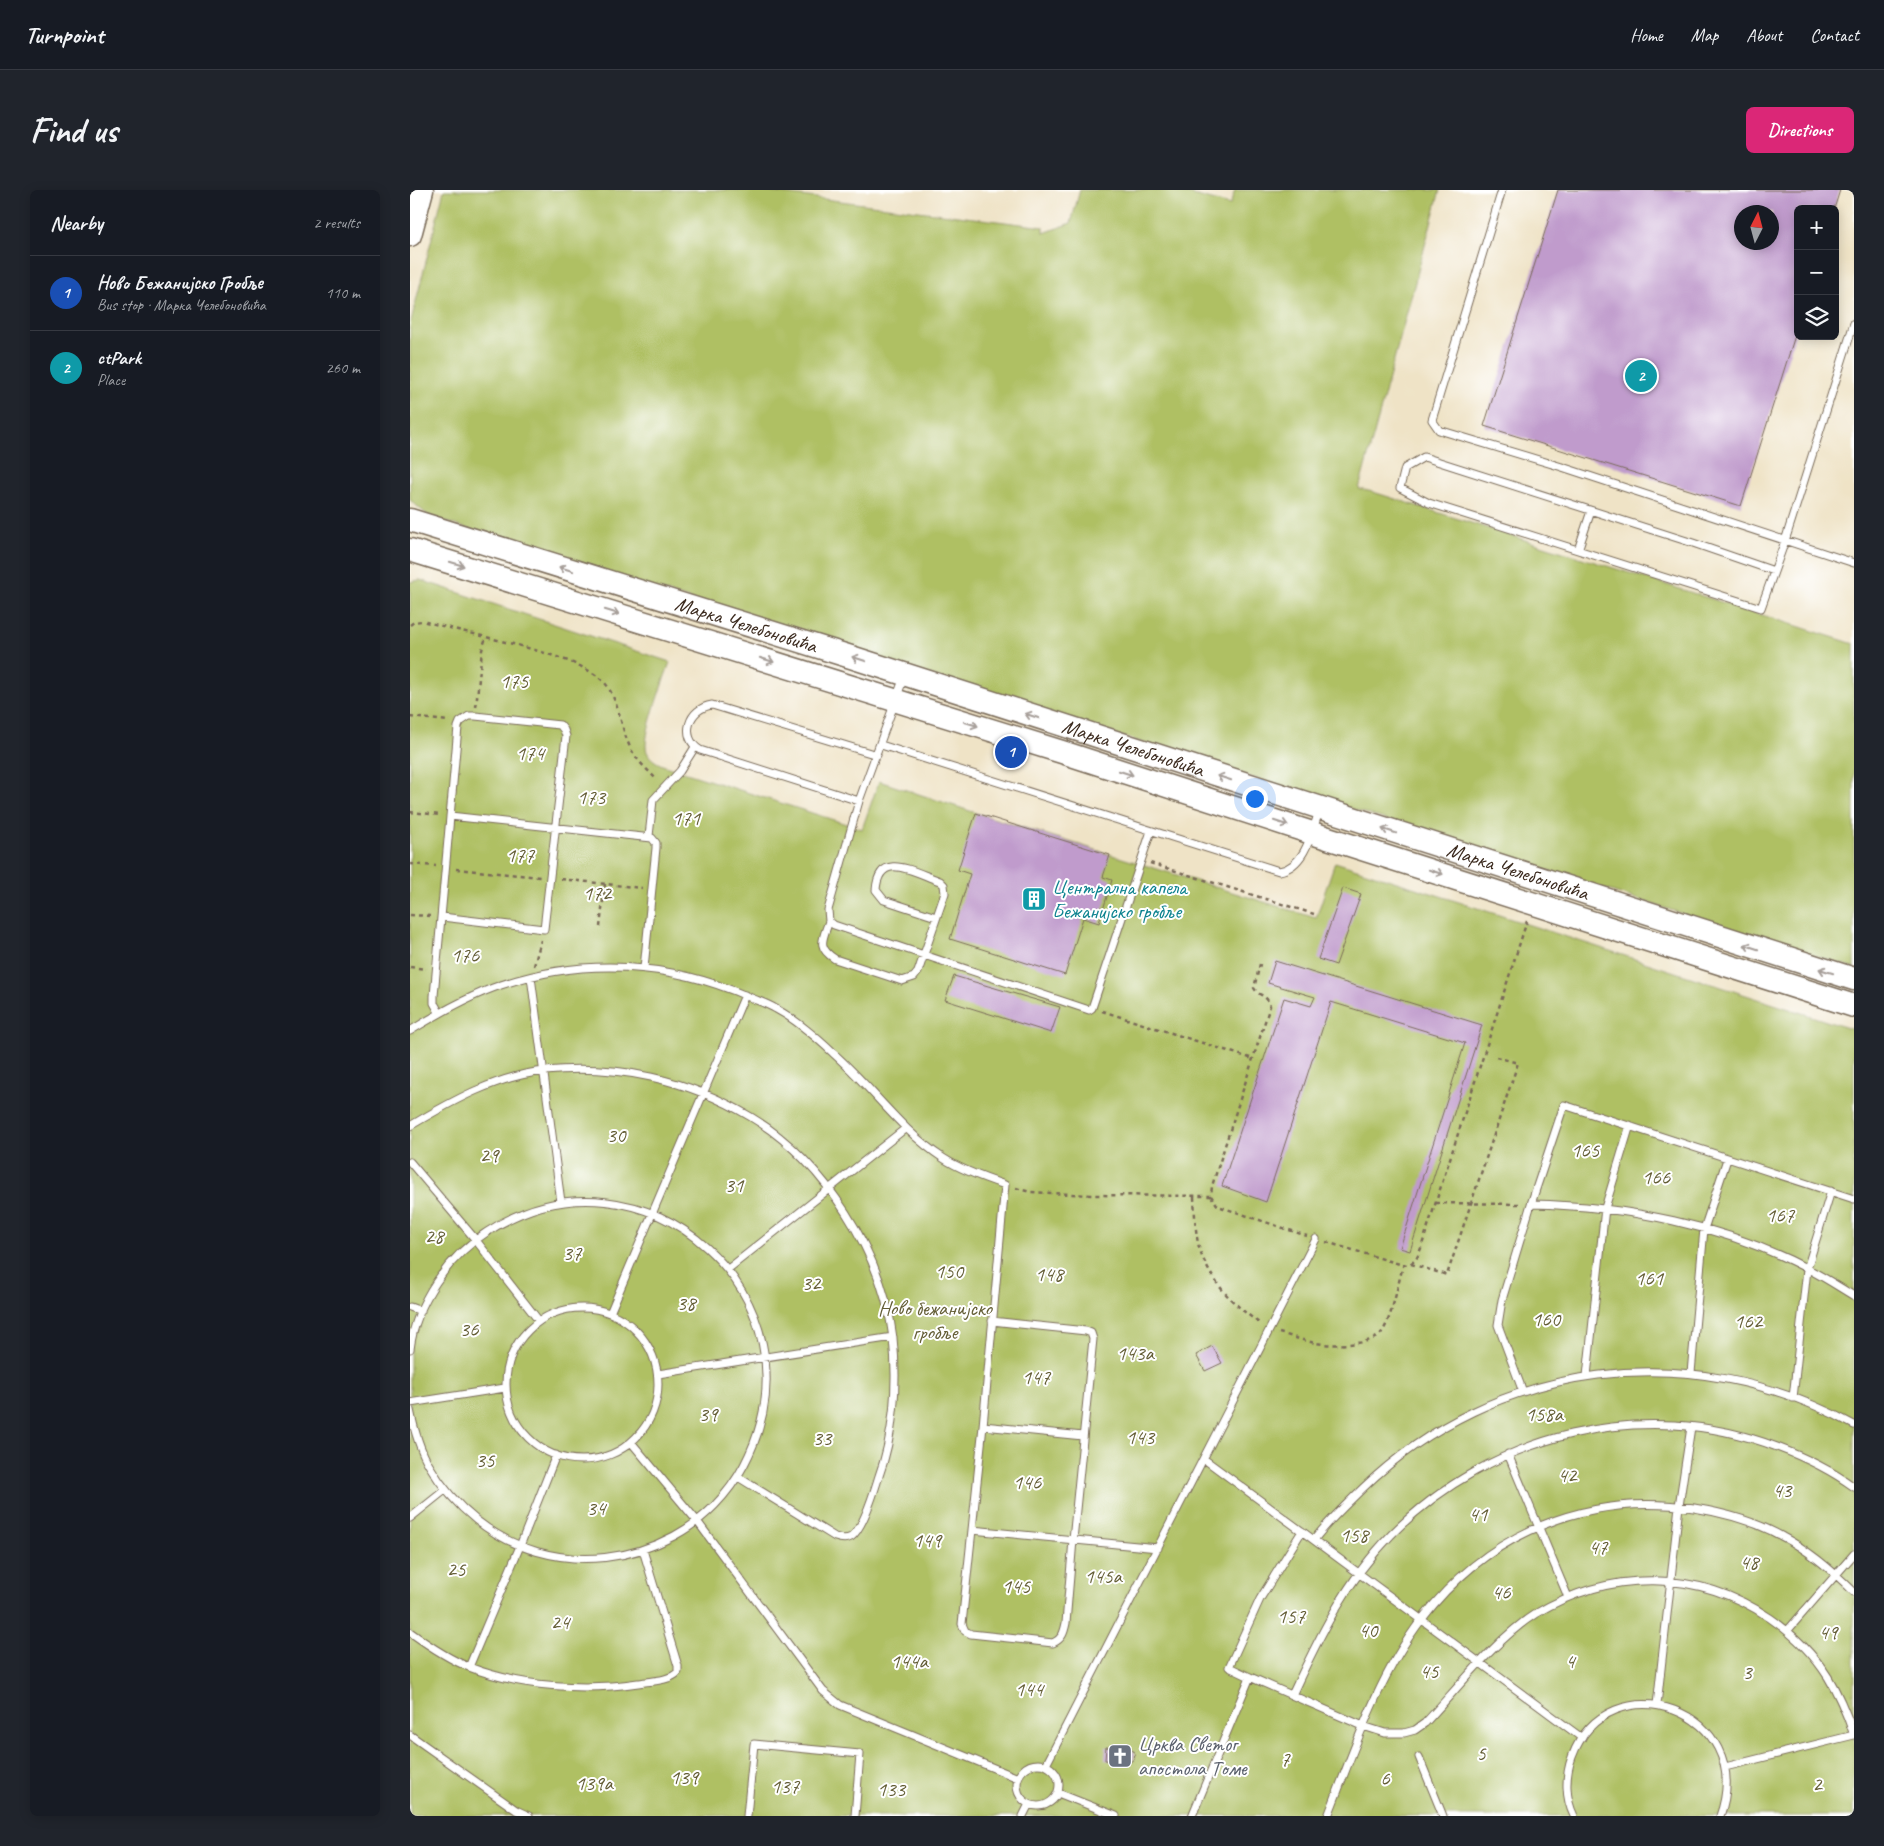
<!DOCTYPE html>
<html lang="en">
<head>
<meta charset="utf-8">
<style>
  :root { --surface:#171b24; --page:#20242c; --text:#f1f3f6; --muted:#9ea1a6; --line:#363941; --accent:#db2777 }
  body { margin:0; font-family:Caveat,sans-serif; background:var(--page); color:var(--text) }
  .controls { position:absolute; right:15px; top:15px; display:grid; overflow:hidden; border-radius:8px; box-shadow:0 2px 12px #0003 }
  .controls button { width:45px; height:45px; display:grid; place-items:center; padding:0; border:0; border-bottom:1px solid var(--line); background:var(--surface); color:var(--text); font:25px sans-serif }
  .compass { position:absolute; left:1324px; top:15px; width:45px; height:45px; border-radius:50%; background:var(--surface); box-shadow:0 2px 12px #0003; rotate:6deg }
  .you { position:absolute; left:844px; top:608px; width:18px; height:18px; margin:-12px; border:4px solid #fff; border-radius:50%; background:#1a73e8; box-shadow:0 0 0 8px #1a73e833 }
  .badge { display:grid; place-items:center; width:32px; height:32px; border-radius:50%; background:var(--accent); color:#fff; font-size:16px; font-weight:700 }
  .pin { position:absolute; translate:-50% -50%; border:2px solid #fff; box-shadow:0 1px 5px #0006 }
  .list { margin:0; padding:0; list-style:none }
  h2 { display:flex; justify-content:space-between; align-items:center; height:65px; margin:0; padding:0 20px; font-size:21px }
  h2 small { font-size:16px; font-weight:400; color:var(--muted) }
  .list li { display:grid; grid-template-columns:32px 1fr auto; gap:15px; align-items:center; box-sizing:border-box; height:75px; padding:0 20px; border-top:1px solid var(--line) }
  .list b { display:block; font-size:19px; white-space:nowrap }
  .list p { margin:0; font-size:16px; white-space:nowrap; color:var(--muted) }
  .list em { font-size:16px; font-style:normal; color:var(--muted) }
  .icon { flex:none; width:28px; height:28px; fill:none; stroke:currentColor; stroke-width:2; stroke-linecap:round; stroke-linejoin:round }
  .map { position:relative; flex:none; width:1444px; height:1626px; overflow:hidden; border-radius:8px }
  header { display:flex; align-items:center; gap:30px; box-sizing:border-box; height:70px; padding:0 25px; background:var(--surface); border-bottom:1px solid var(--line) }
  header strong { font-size:24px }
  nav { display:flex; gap:28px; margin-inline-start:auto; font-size:18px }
  .intro { display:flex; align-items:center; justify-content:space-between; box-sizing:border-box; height:120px; padding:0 30px }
  h1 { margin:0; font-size:35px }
  .button { padding:12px 22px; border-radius:8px; background:var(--accent); color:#fff; font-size:18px; font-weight:700 }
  main { display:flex; gap:30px; padding:0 30px }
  aside { flex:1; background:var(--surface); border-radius:8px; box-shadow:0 2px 12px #0003 }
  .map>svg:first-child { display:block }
  .green { fill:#afc063; stroke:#757540 }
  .building { fill:#c09bcc; fill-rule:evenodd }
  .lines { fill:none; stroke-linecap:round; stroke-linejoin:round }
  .service-casing { stroke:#7a6b59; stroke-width:9 }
  .primary-casing { stroke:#7a6b59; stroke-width:25 }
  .path { stroke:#7a6b59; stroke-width:2.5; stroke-dasharray:4 4; stroke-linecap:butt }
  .service { stroke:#fff; stroke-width:7 }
  .primary { stroke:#fff; stroke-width:22 }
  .oneway { stroke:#a79f9a }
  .labels { text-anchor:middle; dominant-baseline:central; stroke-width:4; stroke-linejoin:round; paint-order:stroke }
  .street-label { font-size:21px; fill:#3b2a1e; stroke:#fff }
  .park-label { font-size:21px; fill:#645e36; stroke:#fff }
  .culture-label { font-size:21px; fill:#0d838f; stroke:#fff; text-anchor:start }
  .worship-label { font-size:21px; fill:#5b616d; stroke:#fff; text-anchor:start }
</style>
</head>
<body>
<header>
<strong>Turnpoint</strong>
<nav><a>Home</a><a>Map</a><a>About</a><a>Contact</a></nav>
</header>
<div class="intro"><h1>Find us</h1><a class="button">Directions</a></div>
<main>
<aside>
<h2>Nearby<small>2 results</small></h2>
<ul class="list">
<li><span class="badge" style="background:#1a4fb4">1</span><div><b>Ново Бежанијско Гробље</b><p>Bus stop · Марка Челебоновића</p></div><em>110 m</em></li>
<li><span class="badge" style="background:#0f9aa8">2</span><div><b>ctPark</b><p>Place</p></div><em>260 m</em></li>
</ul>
</aside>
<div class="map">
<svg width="1444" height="1626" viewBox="0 0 1444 1626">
  <rect width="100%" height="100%" fill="#fff"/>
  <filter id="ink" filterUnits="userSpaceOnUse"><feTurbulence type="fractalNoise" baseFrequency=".02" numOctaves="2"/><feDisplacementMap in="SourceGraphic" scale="10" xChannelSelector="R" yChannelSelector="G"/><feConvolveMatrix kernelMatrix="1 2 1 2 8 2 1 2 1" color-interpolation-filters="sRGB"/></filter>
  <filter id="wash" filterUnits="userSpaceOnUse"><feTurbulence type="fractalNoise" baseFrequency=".0096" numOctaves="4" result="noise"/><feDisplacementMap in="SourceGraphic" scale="20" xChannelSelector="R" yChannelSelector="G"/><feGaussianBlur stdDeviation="1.12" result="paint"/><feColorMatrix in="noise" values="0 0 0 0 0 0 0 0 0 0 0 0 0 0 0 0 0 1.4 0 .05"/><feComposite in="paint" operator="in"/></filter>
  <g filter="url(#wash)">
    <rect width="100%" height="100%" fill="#efe3c6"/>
    <!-- green -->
    <path class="green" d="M34 0H343L634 37V43L661 33 670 0H765L820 15 825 0H1030L949 299 963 302 1444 454V778L20 327 0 310V135Z
      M10 390 260 472C254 490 231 548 237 562 242 574 259 577 270 581L452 639 469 591 566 623 906 728 925 672 1444 840V1626H0V392Z"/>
    <g id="blocks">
      <!-- building -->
      <path class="building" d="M1148 0H1430L1424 19H1388V136L1331 316 1074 236ZM1332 22H1362V52H1332Z
        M566 623 700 665 693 687 702 690 689 733 673 728 655 785 540 749 560 684 548 680Z
        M933 698 951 704 926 775 908 769Z
        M865 771 1072 835 1000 1061 990 1058 1055 853 921 812 856 1012 812 996 874 808 901 816 905 807 858 793Z
        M544 786 650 817 641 843 535 810Z
        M802 1156 812 1173 795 1181 786 1165Z
        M696 1557 720 1559 725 1563 724 1569 720 1572 695 1570Z"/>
    </g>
  </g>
  <g filter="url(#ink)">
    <use href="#blocks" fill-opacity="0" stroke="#7a6b59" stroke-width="1"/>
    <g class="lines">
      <defs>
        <path id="service" d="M1092 0 1022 230 1029 240 1152 277 1444 373
          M1168 360 1181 321
          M1364 381 1283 353 1014 267 995 278 990 298 1019 313 1351 418 1375 351 1444 133
          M471 555 869 681C895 677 902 642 909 621
          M467 565 302 515C279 518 269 547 290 560L449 611 494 487
          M449 611 418 720 419 731 424 735 679 820 682 818 741 641
          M40 626 242 648 246 653V658L234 778
          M239 646 243 610 270 581 285 557
          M419 731C413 749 406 757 425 769L492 791 504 787 508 782 535 703 534 695 530 691C505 683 469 659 466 700L474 710 526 727
          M121 787 151 1012
          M29 822 24 813V806L48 537 50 532 59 526H65L150 535 154 540 156 546 134 739 32 727
          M0 841C29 823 59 806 91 795 174 767 259 772 339 807 348 811 358 814 366 819 387 830 406 847 423 863 461 896 490 940 533 968 551 980 574 988 595 995L573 1236 552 1434 555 1441 561 1444 643 1453C652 1449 654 1443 656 1433L663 1350 683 1149 681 1143 676 1141 582 1131
          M0 936C42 911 86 886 135 881 207 874 278 889 341 927 414 971 473 1064 483 1148 488 1194 484 1245 468 1289 464 1302 453 1339 441 1347 436 1350 431 1349 425 1347L328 1287
          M0 972 65 1049 129 1131
          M1121 1014 1154 915 1444 1009
          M318 1079 496 938
          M0 1117 11 1121
          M96 1194a76 76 0 1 1 152 0a76 76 0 1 1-152 0Z
          M200 1123 335 805
          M0 1159C6 1112 38 1067 77 1042 233 939 421 1109 334 1275 319 1304 294 1330 264 1346 174 1394 70 1363 19 1275 9 1258 4 1239 0 1220
          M1281 1183 1294 1039 1317 969
          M248 1184 483 1147
          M1177 1186 1195 1018 1220 935
          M1113 1202 1088 1135 1092 1110 1121 1014C1215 1016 1314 1035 1398 1079 1414 1087 1429 1097 1444 1106
          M1383 1208 1397 1079 1421 1001
          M0 1213 95 1198
          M573 1236 673 1246
          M221 1252 287 1331 413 1501 430 1515 608 1588
          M1098 1264 1158 1407
          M794 1269 1172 1548
          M0 1328 35 1300
          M562 1340 748 1358
          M904 1350C918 1331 936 1315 953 1298 1086 1170 1283 1146 1444 1235
          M1378 1440 1444 1364
          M0 1442C18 1455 38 1469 59 1477 111 1497 174 1501 228 1493 240 1491 260 1491 268 1482V1476L233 1360
          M59 1477 110 1356 146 1265
          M840 1487 819 1477 850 1409 892 1341
          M882 1505C909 1447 936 1391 981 1345 1081 1244 1233 1206 1367 1257 1394 1267 1421 1280 1444 1297
          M1247 1515 1269 1316 1281 1237
          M0 1545 106 1620 119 1626
          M1009 1567 1033 1626
          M607 1595a21 21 0 1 1 42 0a21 21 0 1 1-42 0Z
          M636 1575 906 1049
          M1315 1577 1444 1545
          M648 1603 706 1626
          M337 1626 344 1554 450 1564 445 1626
          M613 1626 619 1614
          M782 1626 840 1487 953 1536 975 1543H994L1005 1540 1015 1533C1047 1499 1087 1448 1125 1424 1200 1379 1288 1379 1360 1428 1383 1444 1403 1463 1418 1487 1429 1505 1437 1525 1444 1545
          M918 1626C944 1560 968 1486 1012 1429 1078 1343 1176 1302 1284 1318 1315 1323 1345 1331 1373 1347 1400 1361 1423 1381 1444 1402
          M1164 1626C1155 1608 1155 1586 1162 1567 1198 1469 1348 1520 1310 1626"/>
        <g id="primary">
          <path d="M0 45 12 0"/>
          <path id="s1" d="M0 330 441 467 1444 789"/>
          <path d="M0 360 652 562 902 643 1444 816"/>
        </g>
      </defs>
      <!-- service casing -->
      <use href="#service" class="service-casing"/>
      <!-- primary casing -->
      <use href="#primary" class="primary-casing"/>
      <!-- path -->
      <path class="path" d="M0 435 4 432 12 431 76 447
        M66 517 72 460 76 447C105 455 182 471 198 497 210 516 211 541 222 561 228 572 239 581 247 590
        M0 527 38 531
        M0 622 31 625
        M740 673 904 724
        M0 674 26 676
        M46 679 130 687
        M151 689 232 698
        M0 725 21 726
        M190 737 195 694
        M850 774 844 798C849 807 857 804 860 816L802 996 801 1006 808 1016 897 1046
        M124 776 131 750
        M0 777 16 779
        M692 821 843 869
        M606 998 620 1002 681 1005 801 1006
        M784 1007C785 1024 785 1044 790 1061 801 1092 824 1116 851 1134
        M1025 1013 1111 1014
        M916 1052 993 1075C1005 1074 1007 1069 1011 1058L1117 731
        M1001 1074 1037 1085 1108 873 1086 867
        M869 1143C881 1146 893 1151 906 1153 921 1156 963 1156 972 1142 982 1128 988 1093 993 1076"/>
      <!-- service -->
      <use href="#service" class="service"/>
      <!-- primary -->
      <use href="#primary" class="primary"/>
    </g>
    <!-- one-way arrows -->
    <defs><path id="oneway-shaft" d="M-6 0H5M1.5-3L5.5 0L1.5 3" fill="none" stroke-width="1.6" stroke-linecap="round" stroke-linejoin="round" transform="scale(1.25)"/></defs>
    <g class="oneway">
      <use href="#oneway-shaft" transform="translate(47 374) rotate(17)"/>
      <use href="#oneway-shaft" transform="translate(156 379) rotate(-163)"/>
      <use href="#oneway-shaft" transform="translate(202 422) rotate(17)"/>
      <use href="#oneway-shaft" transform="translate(449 469) rotate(-162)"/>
      <use href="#oneway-shaft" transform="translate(357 470) rotate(17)"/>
      <use href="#oneway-shaft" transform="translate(622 526) rotate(-162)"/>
      <use href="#oneway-shaft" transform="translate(561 534) rotate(17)"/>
      <use href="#oneway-shaft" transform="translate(716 583) rotate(18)"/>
      <use href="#oneway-shaft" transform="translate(814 588) rotate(-162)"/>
      <use href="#oneway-shaft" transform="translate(871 633) rotate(18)"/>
      <use href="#oneway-shaft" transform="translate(979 641) rotate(-162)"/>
      <use href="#oneway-shaft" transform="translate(1026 682) rotate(18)"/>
      <use href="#oneway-shaft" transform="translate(1341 757) rotate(-162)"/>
      <use href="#oneway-shaft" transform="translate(1416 781) rotate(-163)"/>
    </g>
  </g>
  <!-- icons -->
  <defs>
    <symbol id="building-square" viewBox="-11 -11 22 22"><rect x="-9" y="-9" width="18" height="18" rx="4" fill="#0f9aa8" stroke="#fff"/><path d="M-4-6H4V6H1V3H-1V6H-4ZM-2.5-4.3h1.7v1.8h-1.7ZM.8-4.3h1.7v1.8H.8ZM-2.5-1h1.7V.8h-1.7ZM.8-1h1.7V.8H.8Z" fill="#fff"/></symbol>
    <symbol id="church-square" viewBox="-11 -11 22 22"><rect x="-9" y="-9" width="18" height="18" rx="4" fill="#6b7280" stroke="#fff"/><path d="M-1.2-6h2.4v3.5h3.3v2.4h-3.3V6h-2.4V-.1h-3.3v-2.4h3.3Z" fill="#fff"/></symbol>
  </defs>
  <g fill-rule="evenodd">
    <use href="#building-square" x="610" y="695" width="28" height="28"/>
    <use href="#church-square" x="696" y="1552" width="28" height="28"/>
  </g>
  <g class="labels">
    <!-- street labels -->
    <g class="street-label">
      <text stroke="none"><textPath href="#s1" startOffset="352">Марка Челебоновића</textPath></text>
      <text stroke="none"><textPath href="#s1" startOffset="758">Марка Челебоновића</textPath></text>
      <text stroke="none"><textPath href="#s1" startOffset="1162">Марка Челебоновића</textPath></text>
    </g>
    <!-- park labels -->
    <g class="park-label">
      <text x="104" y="491">175</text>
      <text x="120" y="563">174</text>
      <text x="181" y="607">173</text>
      <text x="276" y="628">171</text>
      <text x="110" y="665">177</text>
      <text x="187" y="703">172</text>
      <text x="55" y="765">176</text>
      <text x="206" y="945">30</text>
      <text x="1175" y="960">165</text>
      <text x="79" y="965">29</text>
      <text x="1246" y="987">166</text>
      <text x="324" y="995">31</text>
      <text x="1370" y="1025">167</text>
      <text x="24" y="1046">28</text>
      <text x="162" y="1063">37</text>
      <text x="539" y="1081">150</text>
      <text x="639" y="1084">148</text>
      <text x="1239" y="1088">161</text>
      <text x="401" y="1093">32</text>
      <text x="276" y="1113">38</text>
      <text x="525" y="1118">Ново бежанијско<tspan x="525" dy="24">гробље</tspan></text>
      <text x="1136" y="1129">160</text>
      <text x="1338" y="1131">162</text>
      <text x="59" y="1139">36</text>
      <text x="725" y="1163">143a</text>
      <text x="626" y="1187">147</text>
      <text x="298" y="1224">39</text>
      <text x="1134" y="1224">158a</text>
      <text x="730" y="1247">143</text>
      <text x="412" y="1248">33</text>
      <text x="75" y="1270">35</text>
      <text x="1157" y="1285">42</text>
      <text x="617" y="1292">146</text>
      <text x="1372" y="1300">43</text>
      <text x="186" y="1318">34</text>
      <text x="1068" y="1324">41</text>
      <text x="944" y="1345">158</text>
      <text x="517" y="1350">149</text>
      <text x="1188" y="1357">47</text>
      <text x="1339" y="1372">48</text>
      <text x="46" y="1379">25</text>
      <text x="693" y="1386">145a</text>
      <text x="606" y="1396">145</text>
      <text x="1091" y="1402">46</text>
      <text x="881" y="1426">157</text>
      <text x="150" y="1432">24</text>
      <text x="958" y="1440">40</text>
      <text x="1418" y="1442">49</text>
      <text x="499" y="1471">144a</text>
      <text x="1160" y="1471">4</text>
      <text x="1019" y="1481">45</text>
      <text x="1337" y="1482">3</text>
      <text x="619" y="1499">144</text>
      <text x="1071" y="1563">5</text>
      <text x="875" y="1569">7</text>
      <text x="274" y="1587">139</text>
      <text x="975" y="1588">6</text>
      <text x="184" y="1593">139a</text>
      <text x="1407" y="1594">2</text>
      <text x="375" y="1596">137</text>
      <text x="481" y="1599">133</text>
    </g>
    <!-- culture labels -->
    <g class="culture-label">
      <text x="642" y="697">Централна капела<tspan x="642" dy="24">Бежанијско гробље</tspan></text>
    </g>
    <!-- worship labels -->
    <g class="worship-label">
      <text x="728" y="1554">Црква Светог<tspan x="728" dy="24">апостола Томе</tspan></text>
    </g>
  </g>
</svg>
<div class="controls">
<button>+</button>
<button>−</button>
<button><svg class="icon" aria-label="layers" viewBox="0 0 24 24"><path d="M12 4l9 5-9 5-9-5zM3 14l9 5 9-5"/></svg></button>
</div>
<svg class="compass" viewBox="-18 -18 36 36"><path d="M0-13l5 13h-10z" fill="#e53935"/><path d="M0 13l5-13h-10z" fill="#9ea1a6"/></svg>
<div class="you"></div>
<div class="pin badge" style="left:601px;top:562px;background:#1a4fb4">1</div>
<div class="pin badge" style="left:1231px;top:186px;background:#0f9aa8">2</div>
</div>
</main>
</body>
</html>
